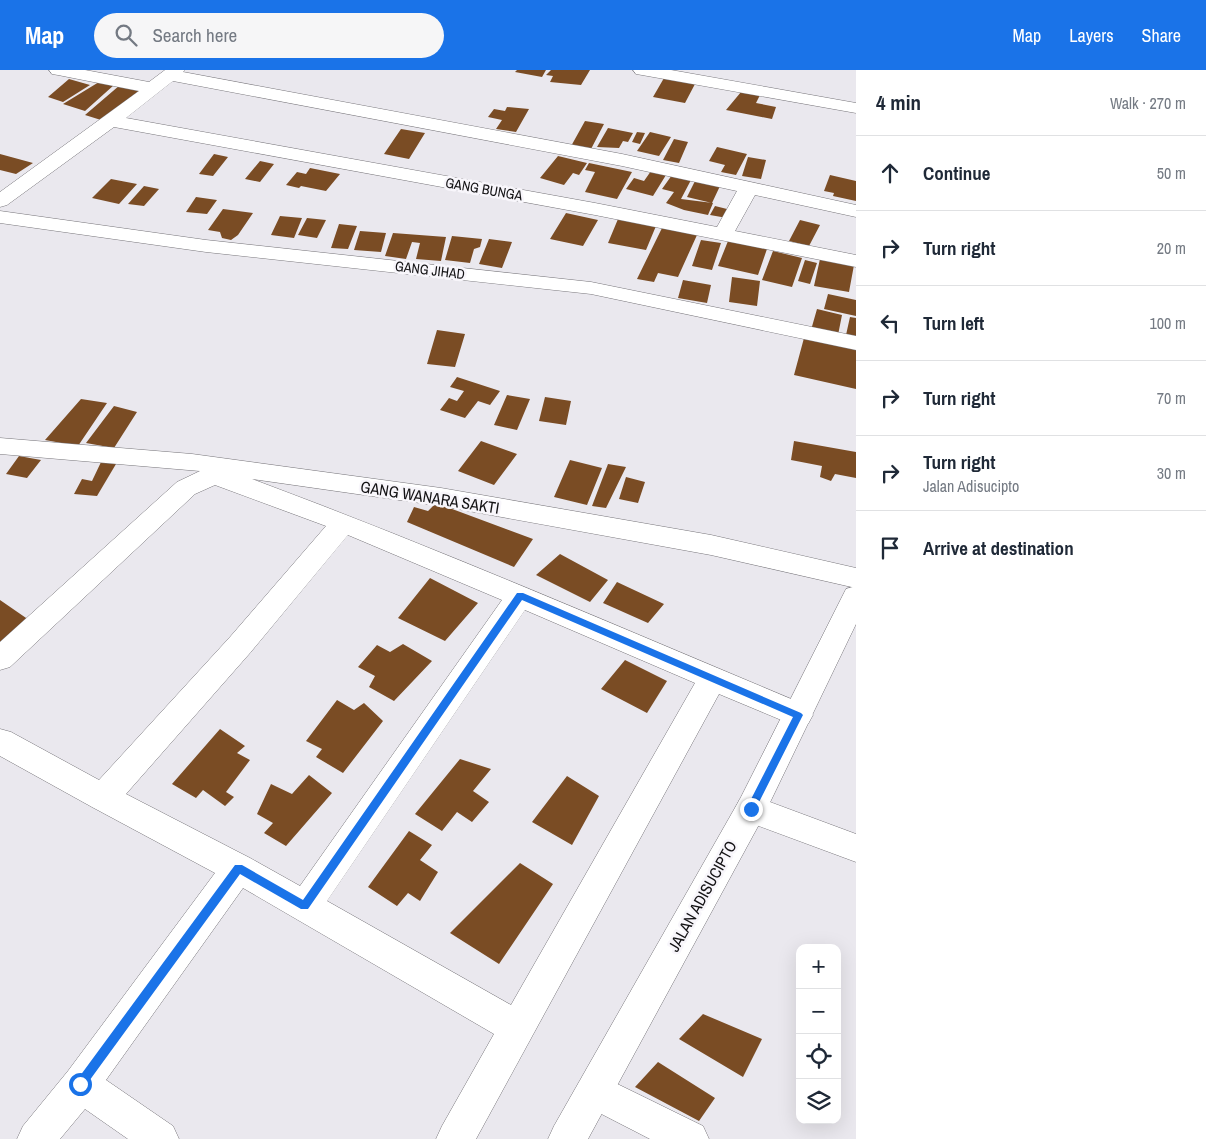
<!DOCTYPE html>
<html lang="en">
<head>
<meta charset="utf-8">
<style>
  :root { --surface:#fff; --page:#f6f6f7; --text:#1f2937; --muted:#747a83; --line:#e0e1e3; --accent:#1a73e8 }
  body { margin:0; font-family:"Archivo Narrow",sans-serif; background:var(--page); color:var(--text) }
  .controls { position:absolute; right:15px; bottom:15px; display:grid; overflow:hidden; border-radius:10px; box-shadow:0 5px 20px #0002 }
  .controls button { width:45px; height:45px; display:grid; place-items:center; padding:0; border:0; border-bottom:1px solid var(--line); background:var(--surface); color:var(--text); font:25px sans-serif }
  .stop { position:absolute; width:15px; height:15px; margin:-11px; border:4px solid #1a73e8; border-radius:50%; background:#fff }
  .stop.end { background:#1a73e8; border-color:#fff; box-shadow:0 1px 5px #0008 }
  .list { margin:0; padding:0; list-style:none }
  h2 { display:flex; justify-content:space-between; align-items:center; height:65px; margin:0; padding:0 20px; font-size:21px }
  h2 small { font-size:16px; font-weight:400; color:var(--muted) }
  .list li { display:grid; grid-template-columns:32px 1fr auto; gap:15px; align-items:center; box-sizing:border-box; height:75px; padding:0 20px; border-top:1px solid var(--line) }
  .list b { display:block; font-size:19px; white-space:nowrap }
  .list p { margin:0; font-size:16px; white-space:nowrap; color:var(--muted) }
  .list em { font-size:16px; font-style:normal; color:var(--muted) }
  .icon { flex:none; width:28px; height:28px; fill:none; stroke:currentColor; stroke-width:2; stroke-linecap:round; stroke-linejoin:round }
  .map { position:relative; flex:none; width:856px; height:1069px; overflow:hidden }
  header { display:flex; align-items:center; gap:30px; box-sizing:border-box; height:70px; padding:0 25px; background:var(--accent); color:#fff }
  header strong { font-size:24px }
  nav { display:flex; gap:28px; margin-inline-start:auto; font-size:18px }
  .search { width:350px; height:45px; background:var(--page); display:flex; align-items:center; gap:12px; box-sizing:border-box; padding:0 18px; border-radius:28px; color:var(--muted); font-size:19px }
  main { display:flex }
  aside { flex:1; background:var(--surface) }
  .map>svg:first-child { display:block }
  .building { fill:#7a4c24 }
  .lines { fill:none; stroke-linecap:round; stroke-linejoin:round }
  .street-casing { stroke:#77757a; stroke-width:1 }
  .secondary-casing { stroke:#77757a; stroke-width:1 }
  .street { fill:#fff; fill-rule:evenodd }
  .secondary { fill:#fff; fill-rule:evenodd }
  .route { fill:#1a73e8 }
  .labels { text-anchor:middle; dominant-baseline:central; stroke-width:5; stroke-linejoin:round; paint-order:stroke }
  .far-street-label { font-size:14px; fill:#131214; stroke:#f8f6fb }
  .street-label { font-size:16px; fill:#131214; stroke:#f8f6fb }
</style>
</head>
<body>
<header>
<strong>Map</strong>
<div class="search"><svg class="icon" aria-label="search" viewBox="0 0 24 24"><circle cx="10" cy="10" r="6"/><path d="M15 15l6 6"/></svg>Search here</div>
<nav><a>Map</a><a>Layers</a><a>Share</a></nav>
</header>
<main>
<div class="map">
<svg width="856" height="1069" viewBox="0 0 856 1069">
  <rect width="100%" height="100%" fill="#eae8ee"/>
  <!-- building -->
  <path class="building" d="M517 0H546L542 7 515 2Z
    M551 0H590L581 15 550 12 553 6 546 5Z
    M664 8 695 14 685 33 653 27Z
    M69 9 90 15 63 32 48 27Z
    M99 12 114 15 85 41 63 34Z
    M120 15 140 20 101 50 85 45Z
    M741 22 760 25 756 33 776 37 772 49 726 40Z
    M507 37 529 39 516 62 496 59 502 50 488 47 494 39 505 41Z
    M585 51 604 54 590 81 570 78Z
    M608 58 633 63 628 72 623 71 619 78 597 77Z
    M401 59 425 63 409 89 384 84Z
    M637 62 645 63 640 74 632 72Z
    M650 62 671 67 659 86 637 81Z
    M674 69 688 72 679 93 663 90Z
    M717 77 747 84 736 105 721 102 725 95 709 91Z
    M0 84 33 93 16 104 0 100Z
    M214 84 228 87 213 106 199 104Z
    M558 86 587 93 579 105 573 103 564 115 540 108Z
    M748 87 766 90 761 109 742 106Z
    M260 91 274 94 260 112 245 109Z
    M589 93 632 102 617 129 585 122 595 102 585 100Z
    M310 98 340 104 326 121 301 116 299 118 286 115 297 102 306 104Z
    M651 101 666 105 653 126 626 119 634 108 644 111Z
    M672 105 691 110 681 129 713 133 708 145 684 140 666 133 674 122 662 119Z
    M830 105 856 111V131L833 126 834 123 824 121Z
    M111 109 137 114 119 134 92 128Z
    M695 111 720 116 712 133 687 127Z
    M144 116 159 119 144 136 128 134Z
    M196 127 217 130 207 144 186 142Z
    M715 136 731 140 727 148 710 145Z
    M223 139 253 143 238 165 231 170 222 168 220 162 208 160Z
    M566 143 598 150 583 176 550 169Z
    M280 146 302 148 294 168 271 165Z
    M307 148 326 150 317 168 298 165Z
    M618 149 656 156 646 180 608 173Z
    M800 150 820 155 809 176 789 171Z
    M339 154 357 156 348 179 331 178Z
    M662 158 697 165 678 207 658 203 654 212 637 209Z
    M360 161 386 163 381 182 354 180Z
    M393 163 446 167 441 191 416 189 420 173 412 172 406 189 385 186Z
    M452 166 482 169 480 177 474 179 470 193 445 190Z
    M489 169 512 172 502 198 479 194Z
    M701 170 721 173 712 200 692 196Z
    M728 171 767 179 758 205 718 196Z
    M773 181 802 188 792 217 762 210Z
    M820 189 854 195 849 222 814 216Z
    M805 190 817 193 810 214 798 211Z
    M732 207 760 211 757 236 729 232Z
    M683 210 711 215 707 233 678 228Z
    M828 224 856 230V246L824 239Z
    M817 239 842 245 838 265 811 260Z
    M850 247 856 248V267L846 265Z
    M437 260 465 264 455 297 427 294Z
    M804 268 856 279V319L794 305Z
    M457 307 500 321 490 335 478 331 465 348 440 340 449 328 457 331 464 321 450 317Z
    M507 325 530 329 517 360 494 355Z
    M545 327 571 331 566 355 539 351Z
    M81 329 107 333 78 376 45 370Z
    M114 336 137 342 114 378 86 373Z
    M481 371 517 384 494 415 458 401Z
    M794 371 856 382V408L835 404 831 411 820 407 822 396 791 390Z
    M19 386 41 390 27 408 6 404Z
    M102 390 116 394 97 426 74 424 82 409 92 411Z
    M570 390 602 398 587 435 554 427Z
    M608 394 626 397 606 438 592 436Z
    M626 407 645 412 638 433 619 429Z
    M436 433 533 469 514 497 407 452 414 437 428 441Z
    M560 484 608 510 590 532 536 505Z
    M430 508 478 533 445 571 398 548Z
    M617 512 664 534 648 553 603 533Z
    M0 530 29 550 0 576Z
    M403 574 432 591 394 631 369 617 375 606 358 597 377 575 390 582Z
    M625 590 667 611 647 643 601 619Z
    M337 630 354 640 364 633 383 651 343 703 316 687 322 679 306 671Z
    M220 659 245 676 237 683 250 690 226 722 234 727 225 736 203 720 196 728 172 714Z
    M460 689 491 699 473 721 489 732 472 752 457 742 442 761 415 744Z
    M309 705 332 723 286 776 264 763 273 753 257 744 271 714 292 724Z
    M567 706 599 726 572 775 532 752Z
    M409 761 432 775 420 790 438 802 420 831 408 823 397 836 368 817Z
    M520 793 553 814 499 894 450 863Z
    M703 944 762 969 743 1007 679 969Z
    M658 992 715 1028 699 1051 635 1017Z"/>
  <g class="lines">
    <defs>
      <path id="street" d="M49 0H85L149 12 165 0H185L183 2 622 84 856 135V147L755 125 735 161 856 185V197L595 145 114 57 7 135 0 137V122L139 21 58 5 52 4ZM173 11 622 96 737 121 717 157 595 133 126 48Z
        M633 0H671L856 33V43L642 5 636 4Z
        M0 141 206 170 591 212 856 266V280L591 224 206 182 0 153Z
        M0 368 192 384 441 418 711 465 856 498V518L711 485 441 436 252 409C440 479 624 559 808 636L813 645 808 654 798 657 719 624 476 1069H436L442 1056 494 964 243 818 106 1010 173 1056 179 1069H128L85 1039 60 1069H17L23 1056 68 1001 215 803 92 737 0 686V659L11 662 99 710 230 567 326 456 215 415 195 424 10 597 0 600V572L177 412 200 401 0 384ZM348 465 502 530 300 816 250 788 126 724 250 583ZM525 540 695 613 511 935 327 831Z
        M751 725 856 764V792L740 749 735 739 740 729Z
        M595 1003 703 1056 709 1069H650L582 1034 577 1021 582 1008Z"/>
      <path id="secondary" d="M856 516V554L762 749 588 1069H548L554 1056 740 729 846 519Z"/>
    </defs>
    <!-- street casing -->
    <use href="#street" class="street-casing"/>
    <!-- secondary casing -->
    <use href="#secondary" class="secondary-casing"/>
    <!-- street -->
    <use href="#street" class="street"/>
    <!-- secondary -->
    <use href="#secondary" class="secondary"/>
  </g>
  <!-- route -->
  <path class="route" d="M517 523H523L801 643 803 645 754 742 751 743 746 739 793 647 522 530 308 839H301L240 804 84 1018 80 1019 77 1018 75 1014 77 1010 235 795H242L303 830Z"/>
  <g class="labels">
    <!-- far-street labels -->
    <g class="far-street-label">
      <text transform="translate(484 119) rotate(10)">GANG BUNGA</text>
      <text transform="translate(430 200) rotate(7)">GANG JIHAD</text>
    </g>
    <!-- street labels -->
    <g class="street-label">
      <text transform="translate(430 427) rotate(9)">GANG WANARA SAKTI</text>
      <text transform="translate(702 826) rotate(-61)">JALAN ADISUCIPTO</text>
    </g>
  </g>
</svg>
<div class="controls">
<button>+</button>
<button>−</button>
<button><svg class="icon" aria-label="locate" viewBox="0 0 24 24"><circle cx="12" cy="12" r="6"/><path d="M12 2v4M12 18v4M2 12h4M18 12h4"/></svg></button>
<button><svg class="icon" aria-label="layers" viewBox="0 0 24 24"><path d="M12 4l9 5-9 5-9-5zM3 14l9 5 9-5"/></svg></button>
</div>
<div class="stop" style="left:80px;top:1014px"></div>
<div class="stop end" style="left:751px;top:739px"></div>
</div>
<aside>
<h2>4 min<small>Walk · 270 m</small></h2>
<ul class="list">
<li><svg class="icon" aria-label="ahead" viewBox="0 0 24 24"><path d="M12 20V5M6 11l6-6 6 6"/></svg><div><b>Continue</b></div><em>50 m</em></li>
<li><svg class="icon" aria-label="right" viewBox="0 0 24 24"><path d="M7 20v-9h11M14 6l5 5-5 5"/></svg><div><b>Turn right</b></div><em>20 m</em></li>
<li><svg class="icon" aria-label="left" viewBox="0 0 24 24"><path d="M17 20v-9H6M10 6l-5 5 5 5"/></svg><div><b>Turn left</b></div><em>100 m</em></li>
<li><svg class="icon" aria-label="right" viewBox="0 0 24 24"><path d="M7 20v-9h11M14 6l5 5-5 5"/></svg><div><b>Turn right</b></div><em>70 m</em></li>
<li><svg class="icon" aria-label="right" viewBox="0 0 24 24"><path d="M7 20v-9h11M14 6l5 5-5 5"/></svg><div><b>Turn right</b><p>Jalan Adisucipto</p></div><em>30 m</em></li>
<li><svg class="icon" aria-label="arrive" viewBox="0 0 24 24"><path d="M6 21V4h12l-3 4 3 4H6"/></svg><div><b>Arrive at destination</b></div></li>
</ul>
</aside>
</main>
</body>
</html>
